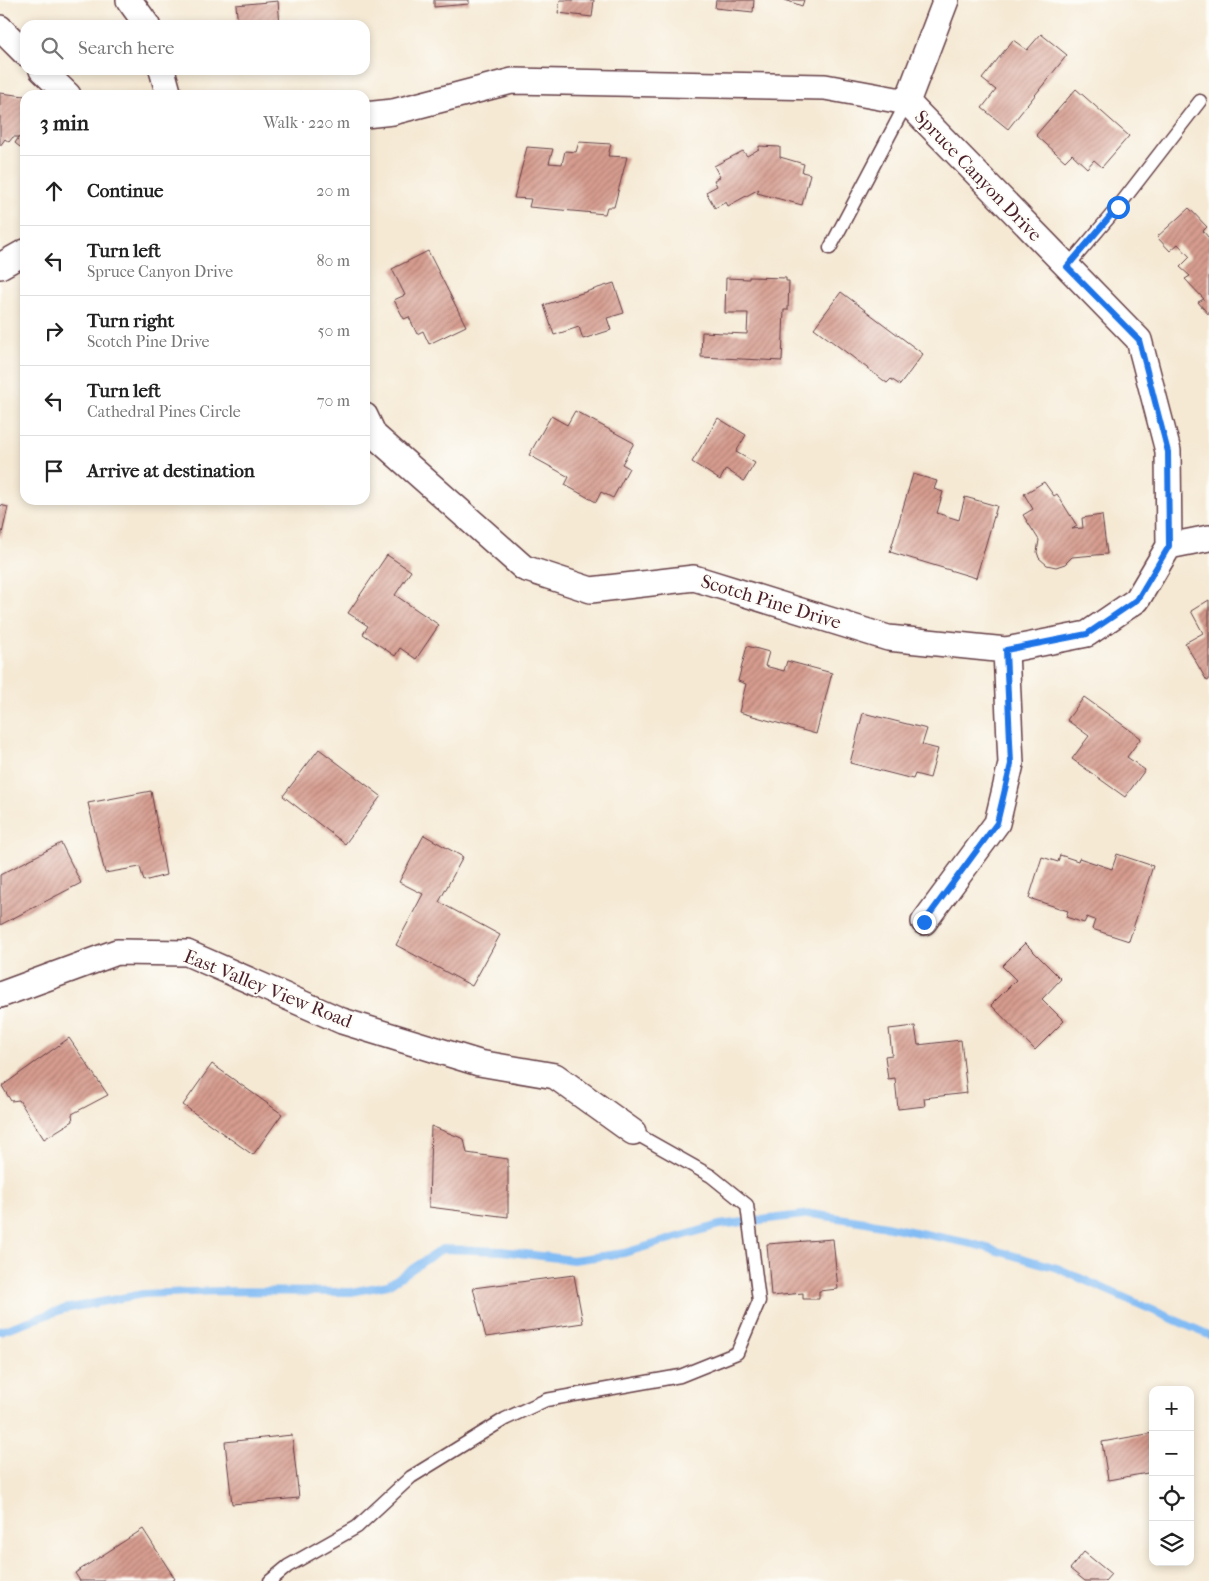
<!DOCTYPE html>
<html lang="en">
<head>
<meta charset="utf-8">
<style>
  :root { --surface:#fff; --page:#f2f2f2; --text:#222; --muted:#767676; --line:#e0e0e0 }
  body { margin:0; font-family:"IM FELL French Canon",serif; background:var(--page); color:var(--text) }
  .controls { position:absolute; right:15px; bottom:15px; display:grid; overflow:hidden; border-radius:10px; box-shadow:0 2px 8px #0003 }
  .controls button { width:45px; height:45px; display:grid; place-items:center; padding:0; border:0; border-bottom:1px solid var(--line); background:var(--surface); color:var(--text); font:25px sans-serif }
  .stop { position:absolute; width:15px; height:15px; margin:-11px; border:4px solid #1a73e8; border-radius:50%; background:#fff }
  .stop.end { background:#1a73e8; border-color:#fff; box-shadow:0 1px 5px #0008 }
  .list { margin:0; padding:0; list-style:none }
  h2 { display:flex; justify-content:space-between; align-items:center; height:65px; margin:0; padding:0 20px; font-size:21px }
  h2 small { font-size:16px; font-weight:400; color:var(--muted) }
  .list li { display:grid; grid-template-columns:32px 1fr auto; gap:15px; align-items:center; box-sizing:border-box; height:70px; padding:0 20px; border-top:1px solid var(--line) }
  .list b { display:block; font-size:19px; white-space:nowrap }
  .list p { margin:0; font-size:16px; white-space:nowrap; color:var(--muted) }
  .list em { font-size:16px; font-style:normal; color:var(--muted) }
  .icon { flex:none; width:28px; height:28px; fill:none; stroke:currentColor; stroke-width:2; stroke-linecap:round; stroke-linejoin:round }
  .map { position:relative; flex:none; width:1209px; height:1581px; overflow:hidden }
  .search { position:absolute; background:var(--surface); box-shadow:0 2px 8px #0003; left:20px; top:20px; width:350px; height:55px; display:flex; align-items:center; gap:12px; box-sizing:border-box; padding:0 18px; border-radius:15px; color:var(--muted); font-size:19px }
  .panel { position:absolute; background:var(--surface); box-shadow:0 2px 8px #0003; left:20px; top:90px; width:350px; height:415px; border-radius:15px }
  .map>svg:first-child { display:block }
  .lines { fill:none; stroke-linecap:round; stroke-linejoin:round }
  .stream { stroke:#82bcf4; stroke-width:8 }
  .building { fill:url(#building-hatch) }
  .lane-casing { stroke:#643d44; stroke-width:15 }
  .street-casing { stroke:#643d44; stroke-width:28 }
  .lane { stroke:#fff; stroke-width:12 }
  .street { stroke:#fff; stroke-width:25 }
  .route { stroke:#1a73e8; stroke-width:6 }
  .labels { text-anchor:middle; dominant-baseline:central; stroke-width:4; stroke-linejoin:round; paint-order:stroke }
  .street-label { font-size:19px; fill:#4a1f2b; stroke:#fdfcf7 }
</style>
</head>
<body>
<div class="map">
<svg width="1209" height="1581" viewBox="0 0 1209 1581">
  <defs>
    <pattern id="building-hatch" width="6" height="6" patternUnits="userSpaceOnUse" patternTransform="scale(1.25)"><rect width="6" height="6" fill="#d69c8f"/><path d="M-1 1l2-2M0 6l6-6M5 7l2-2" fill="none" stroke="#b07f75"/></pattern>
  </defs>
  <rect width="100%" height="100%" fill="#fdfcf7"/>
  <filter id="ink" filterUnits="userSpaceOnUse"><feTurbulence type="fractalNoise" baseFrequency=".02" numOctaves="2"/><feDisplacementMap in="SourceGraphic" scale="10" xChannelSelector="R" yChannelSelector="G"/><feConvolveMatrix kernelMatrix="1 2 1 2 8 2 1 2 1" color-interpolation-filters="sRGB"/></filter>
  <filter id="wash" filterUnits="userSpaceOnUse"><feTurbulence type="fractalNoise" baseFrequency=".0096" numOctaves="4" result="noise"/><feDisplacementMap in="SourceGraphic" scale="20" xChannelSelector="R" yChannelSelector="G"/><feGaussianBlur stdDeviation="1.12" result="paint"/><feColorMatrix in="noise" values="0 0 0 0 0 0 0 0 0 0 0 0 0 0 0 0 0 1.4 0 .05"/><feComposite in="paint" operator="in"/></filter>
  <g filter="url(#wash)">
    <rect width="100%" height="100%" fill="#f5e9d4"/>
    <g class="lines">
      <!-- stream -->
      <path class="stream" d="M0 1331 64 1309 143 1294 218 1291 351 1292 388 1285 442 1249 502 1251 573 1260 624 1253 719 1225 811 1214 866 1222 973 1244 1057 1268 1209 1335"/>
    </g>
    <g id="blocks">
      <!-- building -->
      <path class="building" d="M434 0H469V4L434 7Z
        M560 0H594L592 17 558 13Z
        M716 0H754L753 12 715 8Z
        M785 0H804L802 6Z
        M278 1 280 25H238L236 5Z
        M1041 34 1067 55 1008 129 982 108 996 90 982 79 1013 40 1027 50Z
        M1076 89 1129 136 1102 167 1094 160 1087 168 1072 154 1065 161 1036 135Z
        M0 93 25 96V151L15 143 19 137H13L9 142 5 139 0 146Z
        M579 142 611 144 608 156 627 157 614 207H607L605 214 529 207 531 199 514 198 527 147 553 149 549 163 562 164 565 151 576 152Z
        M759 146 780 147V157L804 164 802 172 810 174 802 205 757 193 759 189 728 206 726 202 715 208 706 192 717 186 714 180 720 177 714 166 743 151 747 156 759 149Z
        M1189 208 1207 227 1203 231 1209 238V315L1198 302 1204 299 1185 279 1190 276 1180 267 1190 257 1178 244 1170 251 1157 237Z
        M428 251 466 326 429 344 423 331 417 334 409 317 404 319 394 300 405 295 392 269Z
        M749 277 786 278V281H789L788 310H784L782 361 701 357 702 332 747 334 748 313H725L726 278 749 279Z
        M614 283 624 313 607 318 611 330 583 339 579 327 554 335 544 305Z
        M841 292 923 354 900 385 891 379 887 383 814 328Z
        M575 411 634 443 622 464 629 468 613 498 601 492 596 502 565 485 569 477 529 455 551 416 567 425Z
        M718 418 746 435 736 452 755 463 744 481 726 469 720 480 692 462Z
        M913 474 937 481 934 489 943 492 937 513 959 520 965 497 997 506 976 578 890 552Z
        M1044 482 1054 496 1057 494 1077 526 1072 529 1083 528 1082 518 1102 515 1107 554 1072 557 1065 564 1056 567 1047 565 1039 558 1037 552 1039 540 1023 515 1033 509 1024 494Z
        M0 505 8 507 1 538H0Z
        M387 555 411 571 395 595 439 625 416 659 400 648 395 656 363 634 368 626 348 613Z
        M1209 600V680L1207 681 1185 643 1203 633 1191 611Z
        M747 646 769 652 765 666 784 671 787 661 832 673 816 734 739 712 746 684 738 681Z
        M1084 697 1141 738 1127 757 1145 770 1125 797 1072 759 1089 736 1067 720Z
        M863 713 927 729 922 745 938 749 930 778 915 774 913 779 850 763Z
        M319 749 381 796 345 844 283 796Z
        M151 791 166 875 144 881 140 867 105 873 88 803Z
        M424 835 463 857 439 902 500 935 472 986 396 945 423 894 399 882Z
        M61 843 81 883 0 925V875Z
        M1117 854 1153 866 1129 941 1092 929 1095 920 1087 917 1084 923 1066 917 1068 911 1029 898 1042 857 1058 862 1060 855 1078 861 1079 858 1112 869Z
        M1025 943 1061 979 1042 999 1064 1021 1035 1050 991 1005 1016 980 1002 966Z
        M915 1026 918 1045 961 1040 967 1093 924 1098 925 1106 898 1109 895 1078 888 1079 885 1056 892 1055 889 1029Z
        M69 1038 108 1095 72 1114 73 1121 44 1139 19 1100 11 1101 2 1086Z
        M212 1064 282 1114 253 1155 183 1105Z
        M431 1126 464 1139 467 1153 508 1159V1217L429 1207Z
        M833 1239 838 1289 819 1291V1299H803V1293L771 1296 767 1244Z
        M574 1275 583 1323 486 1337 473 1288Z
        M1153 1433V1472L1108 1480 1102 1442Z
        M292 1435 299 1498 232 1504 225 1442Z
        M143 1529 175 1579 172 1581H80L75 1573Z
        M1084 1552 1111 1574 1105 1581H1085L1070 1569Z"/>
    </g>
  </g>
  <g filter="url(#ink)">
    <use href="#blocks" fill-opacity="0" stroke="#643d44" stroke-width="1"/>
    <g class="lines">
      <defs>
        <path id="lane" d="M830 248 907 102
          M1067 267 1118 207 1200 101
          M270 1581 288 1566 357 1527 411 1477 505 1419 546 1400 680 1376 737 1353 759 1301 747 1205 711 1176 633 1132"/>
        <path id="street" d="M129 0 147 25
          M0 28 25 53
          M42 70 68 95
          M162 70 169 95
          M907 102 946 0
          M365 115 393 112 512 81 825 87 907 102 1139 340 1168 451 1169 546
          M0 266 25 252
          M365 416 374 435 524 568 591 590 694 578 888 638 1006 650 1087 634 1137 600 1169 546
          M1169 546 1209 538
          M924 922 997 823 1011 764 1006 650
          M0 995 117 952 187 953 342 1021 479 1063 555 1076 633 1132"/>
      </defs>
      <!-- lane casing -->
      <use href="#lane" class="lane-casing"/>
      <!-- street casing -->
      <use href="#street" class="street-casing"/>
      <!-- lane -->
      <use href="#lane" class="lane"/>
      <!-- street -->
      <use href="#street" class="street"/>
    </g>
  </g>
  <g class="lines" filter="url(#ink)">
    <!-- route -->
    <path class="route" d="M924 922 997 823 1011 764 1006 650 1087 634 1137 600 1169 546 1168 452 1139 340 1067 267 1118 207"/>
  </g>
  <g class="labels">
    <!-- street labels -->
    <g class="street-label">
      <text transform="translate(978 176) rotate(46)">Spruce Canyon Drive</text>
      <text transform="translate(771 602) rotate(17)">Scotch Pine Drive</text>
      <text transform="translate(268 989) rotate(22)">East Valley View Road</text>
    </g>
  </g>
</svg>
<div class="controls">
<button>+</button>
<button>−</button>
<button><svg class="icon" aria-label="locate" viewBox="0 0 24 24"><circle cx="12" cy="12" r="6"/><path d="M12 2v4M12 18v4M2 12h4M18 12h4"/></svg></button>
<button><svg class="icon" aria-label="layers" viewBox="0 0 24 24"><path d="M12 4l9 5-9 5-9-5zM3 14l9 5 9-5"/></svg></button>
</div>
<div class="stop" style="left:1118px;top:207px"></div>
<div class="stop end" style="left:924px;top:922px"></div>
<div class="search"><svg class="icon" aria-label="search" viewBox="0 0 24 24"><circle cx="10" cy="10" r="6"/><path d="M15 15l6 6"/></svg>Search here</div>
<section class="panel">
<h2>3 min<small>Walk · 220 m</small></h2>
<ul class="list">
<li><svg class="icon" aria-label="ahead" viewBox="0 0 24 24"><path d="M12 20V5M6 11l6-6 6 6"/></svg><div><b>Continue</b></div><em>20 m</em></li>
<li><svg class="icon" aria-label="left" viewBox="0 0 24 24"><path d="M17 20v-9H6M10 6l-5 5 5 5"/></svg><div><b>Turn left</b><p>Spruce Canyon Drive</p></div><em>80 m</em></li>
<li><svg class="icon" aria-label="right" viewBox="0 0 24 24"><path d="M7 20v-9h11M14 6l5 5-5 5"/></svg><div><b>Turn right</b><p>Scotch Pine Drive</p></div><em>50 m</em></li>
<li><svg class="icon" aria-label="left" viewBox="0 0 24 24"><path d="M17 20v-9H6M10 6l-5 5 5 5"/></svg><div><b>Turn left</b><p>Cathedral Pines Circle</p></div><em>70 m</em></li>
<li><svg class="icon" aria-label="arrive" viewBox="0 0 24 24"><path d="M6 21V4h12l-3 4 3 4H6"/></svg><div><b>Arrive at destination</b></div></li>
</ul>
</section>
</div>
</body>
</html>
